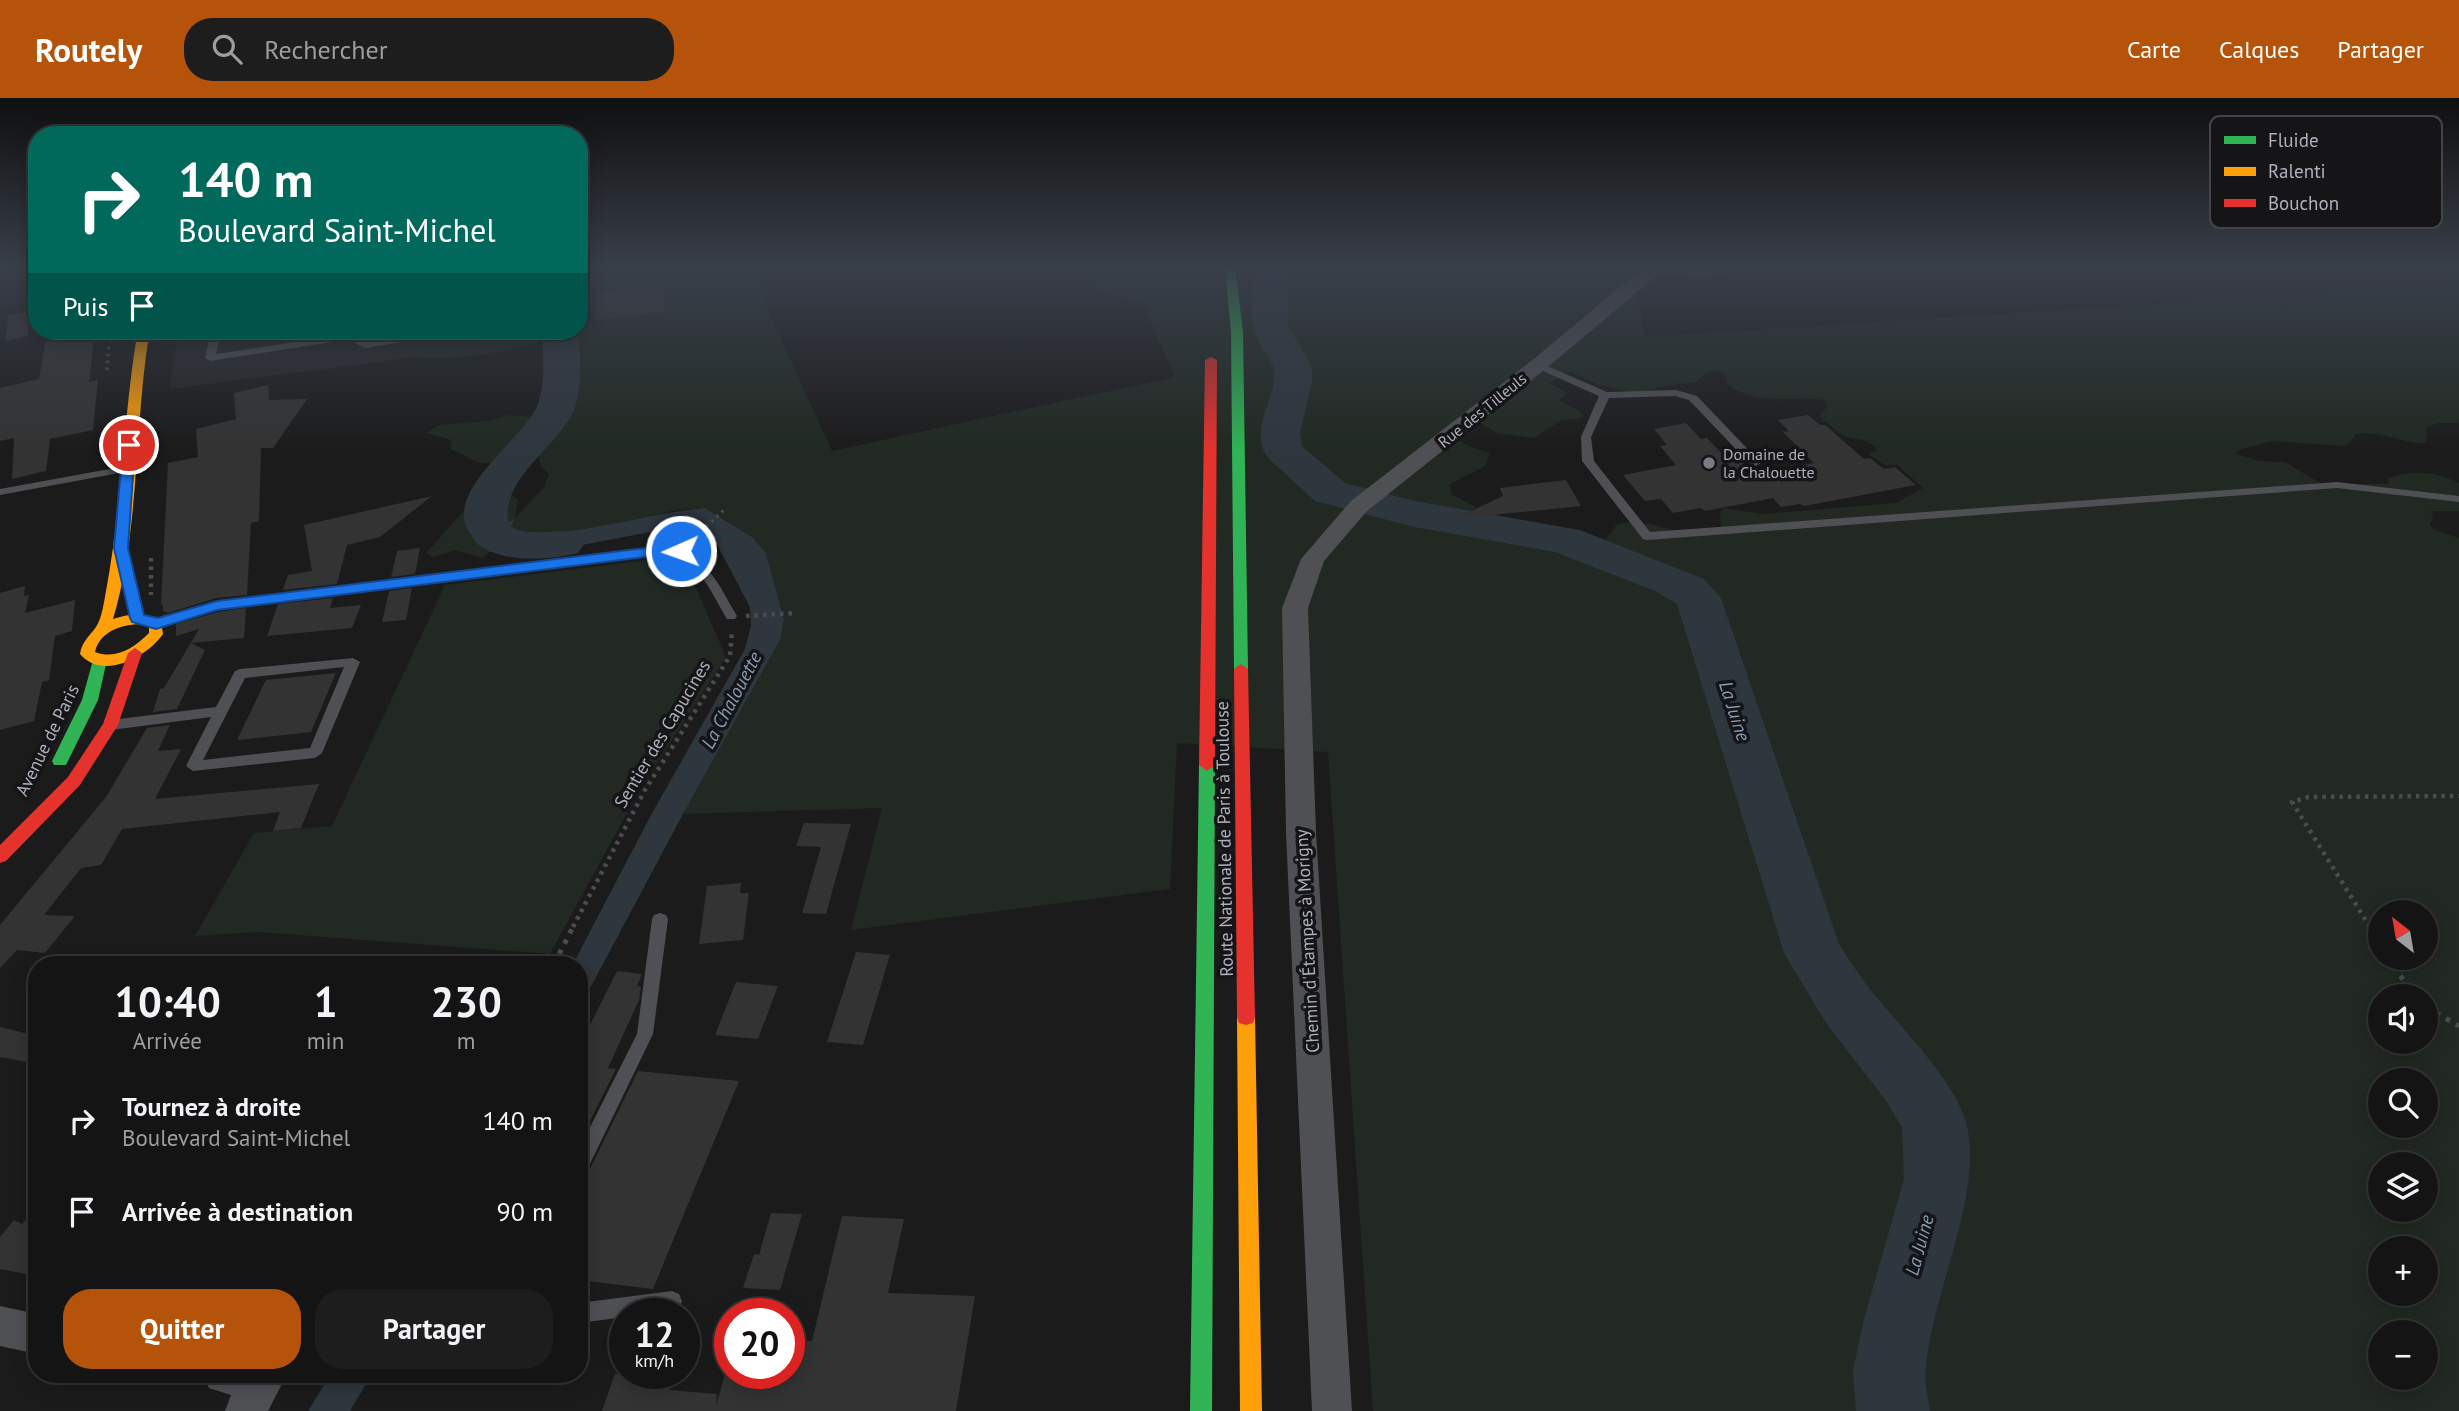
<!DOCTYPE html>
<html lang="fr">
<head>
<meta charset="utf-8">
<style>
  body { margin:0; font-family:"PT Sans",sans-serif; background:#1d1d1d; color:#f1f3f6; height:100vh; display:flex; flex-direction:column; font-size:26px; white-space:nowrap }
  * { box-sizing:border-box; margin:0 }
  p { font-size:23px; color:#9d9ea0 }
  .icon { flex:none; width:38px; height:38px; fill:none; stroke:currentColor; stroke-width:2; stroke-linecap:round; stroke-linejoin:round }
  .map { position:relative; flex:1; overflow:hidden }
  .drawer { position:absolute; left:28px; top:858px; width:560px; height:427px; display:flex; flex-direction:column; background:#141414; border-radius:28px; box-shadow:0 4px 18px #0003,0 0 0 2px #333334 }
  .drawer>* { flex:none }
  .hud { position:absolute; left:28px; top:28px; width:560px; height:214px; border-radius:28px; box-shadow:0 4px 18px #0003,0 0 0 2px #333334; background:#00695c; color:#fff; overflow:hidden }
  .needle { width:46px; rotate:329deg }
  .tools { position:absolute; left:2368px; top:802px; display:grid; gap:14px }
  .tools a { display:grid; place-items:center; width:70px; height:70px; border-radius:50%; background:#141414; box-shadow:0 4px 18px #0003,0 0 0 2px #333334; font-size:35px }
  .speed { position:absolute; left:609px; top:1200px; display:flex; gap:14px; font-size:35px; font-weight:700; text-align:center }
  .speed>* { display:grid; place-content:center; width:91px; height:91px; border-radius:50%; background:#141414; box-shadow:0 4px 18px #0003,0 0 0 2px #333334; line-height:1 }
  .speed small { font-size:18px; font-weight:400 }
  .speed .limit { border:10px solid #d22; background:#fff; color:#111 }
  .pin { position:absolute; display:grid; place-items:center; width:60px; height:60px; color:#fff; margin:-30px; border:4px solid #fff; border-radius:50%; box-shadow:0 2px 7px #0007 }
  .me { position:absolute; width:77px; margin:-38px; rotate:268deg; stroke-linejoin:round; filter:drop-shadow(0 0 5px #0008) }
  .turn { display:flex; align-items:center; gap:24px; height:147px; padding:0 35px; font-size:32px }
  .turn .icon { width:91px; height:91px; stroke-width:2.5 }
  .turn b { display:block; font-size:49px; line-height:60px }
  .then { display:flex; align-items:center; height:66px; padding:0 35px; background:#0003; gap:14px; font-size:26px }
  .eta { display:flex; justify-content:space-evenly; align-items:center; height:119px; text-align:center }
  .eta b { font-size:42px; font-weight:700; line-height:49px }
  .button { display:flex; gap:14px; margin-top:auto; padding:14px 35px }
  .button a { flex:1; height:80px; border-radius:28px; background:#b45309; color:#fff; font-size:28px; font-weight:700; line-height:80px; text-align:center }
  .button a+a { background:#1d1d1d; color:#f1f3f6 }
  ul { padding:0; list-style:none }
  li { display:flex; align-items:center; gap:21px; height:91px; padding:0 35px }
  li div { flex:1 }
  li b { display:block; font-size:26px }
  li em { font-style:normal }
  header { display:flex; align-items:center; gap:42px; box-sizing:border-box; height:98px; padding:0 35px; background:#b45309; color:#fff }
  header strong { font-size:33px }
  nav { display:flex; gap:38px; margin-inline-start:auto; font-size:24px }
  .search { width:490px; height:63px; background:#1d1d1d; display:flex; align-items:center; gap:18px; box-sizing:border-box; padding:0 24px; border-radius:28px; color:#9d9ea0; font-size:26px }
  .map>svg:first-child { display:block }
  .built { fill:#252527 }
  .green { fill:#212922; fill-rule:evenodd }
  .water { fill:#2e363e }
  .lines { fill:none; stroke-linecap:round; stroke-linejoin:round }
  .river { fill:#2e363e; fill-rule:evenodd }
  .building { fill:#333 }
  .path-far2 { stroke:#4b4c4f; stroke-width:3.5; stroke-dasharray:2.5 4.5; stroke-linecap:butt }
  .path-far1 { stroke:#4b4c4f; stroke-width:4.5; stroke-dasharray:3.5 5; stroke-linecap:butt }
  .path { stroke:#4b4c4f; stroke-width:5; stroke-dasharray:4.5 7; stroke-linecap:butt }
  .lane { fill:#4f5054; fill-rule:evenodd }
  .street { fill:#4f5054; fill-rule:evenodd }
  .fast { fill:#30b455; fill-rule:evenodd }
  .slow { fill:#ff9f0a; fill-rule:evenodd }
  .jam { fill:#e5322d; fill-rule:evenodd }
  .route { fill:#1a73e8; stroke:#114b97; stroke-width:2 }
  .poi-dot { fill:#7a7c84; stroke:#151518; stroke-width:2.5 }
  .labels { text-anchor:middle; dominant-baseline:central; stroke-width:7; stroke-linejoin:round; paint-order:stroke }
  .far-street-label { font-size:16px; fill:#adb1bc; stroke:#151518 }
  .far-poi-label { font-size:16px; fill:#adb1bc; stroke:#151518; text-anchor:start }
  .street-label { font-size:18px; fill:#adb1bc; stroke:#151518 }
  .water-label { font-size:19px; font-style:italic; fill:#859eb5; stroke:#151518 }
  .key { fill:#151518; stroke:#434449; stroke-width:2 }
  .key-label { font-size:19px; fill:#adb1bc }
</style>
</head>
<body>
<header>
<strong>Routely</strong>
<div class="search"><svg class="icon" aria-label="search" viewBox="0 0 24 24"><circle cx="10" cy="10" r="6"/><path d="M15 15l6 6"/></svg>Rechercher</div>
<nav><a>Carte</a><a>Calques</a><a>Partager</a></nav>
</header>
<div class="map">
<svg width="2459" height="1313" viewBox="0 0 2459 1313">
  <rect width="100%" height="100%" fill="#1b1b1b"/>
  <path class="built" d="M178,233H546L547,242L170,291Z"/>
  <path class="green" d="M599,169H764L767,210L832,353L1175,279L1142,204L1096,193L1095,169H1546L1549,172L1631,174L1646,239L2459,186V325H2437L2427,329L2426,345C2401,346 2379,331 2356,336L2350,345L2344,348L2272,343L2239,352L2236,356L2259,363L2285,364L2323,387L2343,390L2362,386H2389L2388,380C2412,372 2436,373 2459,385V413H2431L2433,420L2430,426L2433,431L2459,440V1313H1373L1328,654L1177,645L1170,791L851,832L882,710L683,716L780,542L784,522L766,455L752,439L705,410L673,413L596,430L545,437H519L511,428L513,422C500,429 490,439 489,454L483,460L455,452L434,459L426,455L484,390L495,385L518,402L515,420L544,389L549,376L540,367L539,358L572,311L579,241L577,233H579V187ZM1570,273L1599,287L1635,295L1675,286L1694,285L1709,273H1720L1727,277L1726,284C1754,310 1790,297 1825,302L1828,308L1819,318C1827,324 1837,335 1847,339C1859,343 1868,339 1877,352L1868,356L1886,368L1897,367L1923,390L1896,405L1763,416L1724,410L1720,414L1721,429L1682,434L1649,426L1630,424L1617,426L1604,444L1540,433L1496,420L1452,396L1450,386L1485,368L1490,356C1479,349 1464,350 1456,339L1478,324L1497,335L1534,340L1560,323L1584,319L1578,312L1559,302L1566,297L1563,292L1549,285ZM2380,814H2426V859H2380ZM2380,898H2426V943H2380ZM2380,982H2426V1027H2380ZM2380,1066H2426V1111H2380ZM2380,1150H2426V1195H2380ZM2380,1234H2426V1279H2380Z
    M521,233H541L542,243C526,252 426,267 412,258C431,243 492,246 521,233Z
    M509,317L534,319L537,331C521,344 504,368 481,365C475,364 458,354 450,351L451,342L427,335L438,327L488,323Z
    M649,462C667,463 680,466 692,480L726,559L640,691L550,856L258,834L195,838L254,735L332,728L445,487Z"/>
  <path class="water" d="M705,410L752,439L766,455L784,522L780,542L683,716L579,911V866H573L651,717L745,551L751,528L750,509L713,439L685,432H661L545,454H489C490,439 500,429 514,421L511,428L519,436C582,438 642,416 705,410Z
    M331,1276H372L350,1313H308Z"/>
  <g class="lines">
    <path class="river" d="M1253,169H1287L1288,228L1312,269V283L1300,334L1302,348L1345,385L1415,403L1580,432L1704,481L1721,500L1839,846C1849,861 1858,876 1869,890C1899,928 1952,978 1966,1024C1985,1094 1931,1197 1926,1270C1924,1284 1928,1299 1930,1313H1856L1853,1272L1864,1221L1904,1081L1902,1030L1887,1004L1826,925L1784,855L1677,506L1655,493L1555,454L1414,429L1315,403L1268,360C1250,335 1270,309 1274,283C1277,267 1266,257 1259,244C1248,221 1253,194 1253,169Z
      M542,233H578C580,257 583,285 575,309C560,350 498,379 509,428C529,440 556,430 578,435L585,445L578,455C549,462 511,465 483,450C477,446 473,440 469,434C443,393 524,341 537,308C546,285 543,257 542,233Z"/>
  </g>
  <path class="building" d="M663,185L665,214L595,222L597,194Z
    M30,213L28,238L5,243L9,217Z
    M80,233H90L88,242L94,241L89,284L98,282L93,332L50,341L46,373L12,381L14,340L0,343V290L39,281L46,240Z
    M268,287L269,302L307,301L273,350H261L259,423L251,425L247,497L216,500L168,515L163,513V507H161L168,365L198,359L196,331L236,321L234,295Z
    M1808,317L1820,327H1825L1864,361L1870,360L1884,371L1895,369L1916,387L1804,408L1800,406L1781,409L1773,400L1705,413L1701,410L1673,415L1661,401L1645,403L1623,377L1676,367L1660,348L1667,347L1654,331L1686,325L1701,341L1707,340L1724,358L1735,356L1754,376L1814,365L1783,334L1789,333L1778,322Z
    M1566,382L1581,408L1463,420V417L1503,398L1500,390Z
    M432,398L380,439L347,447L337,486L283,492L288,477L312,473L304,427Z
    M420,450L415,476L391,479L397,453Z
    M25,488L24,498L29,497L25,515L75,502L72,533L55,538L49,582L42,584L34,623L0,632V495Z
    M412,490L406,522L382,524L389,493Z
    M333,500L330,510L361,507L352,530L267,538L278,506Z
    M246,510L244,540L191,545L205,552L177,611L153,614L160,591L164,590L199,531L176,538V526L218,514Z
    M336,575L311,634L237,642L266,582Z
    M170,627L158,653L181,651L155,701L319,686L301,730L273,733L280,714L122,731L101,767L81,770L44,817L75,818L45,855L17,852L0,870V827L106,699L147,630Z
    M804,725L851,726L826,816L802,815L821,749L796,748Z
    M741,785L740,795H749L743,842L699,846L707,788Z
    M856,854L890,857L863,947L827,944Z
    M617,873L642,876L637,888L641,889L639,902L608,970L616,971L579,1045V949Z
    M736,884L778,888L758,941L715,937Z
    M0,929L37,938V966L0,959Z
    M638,973L739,983L653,1191L579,1182V1080L587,1077Z
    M37,1109V1178L0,1171V1139L14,1122L22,1126Z
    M771,1115L802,1116L780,1192L743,1190L754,1156L759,1157Z
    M842,1118L904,1121L888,1195L975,1198L956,1313H602L615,1276H674L669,1292L717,1296L716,1308L725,1276H789V1242L812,1243Z"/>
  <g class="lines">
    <path class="path-far2" d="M107,272L109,246L115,237
      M691,443L726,410"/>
    <path class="path-far1" d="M151,460V497
      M746,518L797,515
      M573,829L645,692L730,558L732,533
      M2370,829L2292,704L2308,699L2459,698"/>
    <path class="path" d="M2369,827L2380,845
      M2387,859L2415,898
      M554,866L574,827
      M2426,909L2459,928"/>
    <path class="lane" d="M211,233H240L220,238L216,256L354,235V233H364L362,241L367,244L438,233H461L456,236L365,250L353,244L352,241L210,263L205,260Z
      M1538,264L1607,294L1676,292L1697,298L1761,365L1755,368L1751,367L1689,302L1675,298L1609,300L1591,339L1594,363L1650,434L2337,384L2459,398V404L2337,390L1647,442L1643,441L1582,363L1581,339L1599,298L1534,269V265Z
      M126,368L132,371L130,373L0,397V391Z
      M669,448C708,458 718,486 737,518L735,521H727C712,496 700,464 669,456L217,511L156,530L150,526L151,523L217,503Z
      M353,560L360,564L322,655L315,660L193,673L186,668L211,619L111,632L104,627L111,622L216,609L235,573L240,571ZM344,569L310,650L203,662L245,580Z
      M660,815L666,817L668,821L653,936L585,1076L579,1078V1051L637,936L652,821L654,817Z
      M672,1193L679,1196L682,1203L679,1210L672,1213L625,1216V1219L579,1225V1205Z"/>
    <path class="street" d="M1644,169H1736C1723,182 1679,177 1661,174L1549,268L1367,413L1324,463L1308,510L1316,734L1352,1313H1312L1286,734L1282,510L1301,461L1351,403L1535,260Z
      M0,1208L37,1216V1256L0,1248Z
      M203,1276H287L268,1313H225L231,1297L209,1290Z"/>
    <path class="fast" d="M1225,169H1235L1243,234L1248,571L1241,576L1234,571L1231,234Z
      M100,557L107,562L98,602L66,667H54L52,663L82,602L93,562Z
      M1207,661L1215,667L1212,1313H1190L1199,667Z"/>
    <path class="slow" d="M143,234L149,237C134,329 140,432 113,521C131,515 144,515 161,523L163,536C147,559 103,583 80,556C82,543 89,539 96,529C102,520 104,504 106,493C122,408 123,322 137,237ZM143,526L149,528V535C134,550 116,562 95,554C100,532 124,526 143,526Z
      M1246,911L1253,913L1255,919L1262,1313H1240L1237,919L1239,913Z"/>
    <path class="jam" d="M1211,259L1217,262L1215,667L1207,673L1199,667L1205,262Z
      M135,550L142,555L118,627L80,687L6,763L0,765V747L68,679L103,626L128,555Z
      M1241,566L1248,571L1255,919L1253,925L1246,927L1239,925L1237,919L1234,571Z"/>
  </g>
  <linearGradient id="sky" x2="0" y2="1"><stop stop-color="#0f0f0f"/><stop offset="0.48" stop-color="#393f4a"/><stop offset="1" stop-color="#393f4a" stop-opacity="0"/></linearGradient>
  <rect width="2459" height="353" fill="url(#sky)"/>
  <path class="route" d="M129,343L135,347L128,450L144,517L158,520L217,503L669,447L685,450L687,453L681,457L669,456L217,512L156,531L132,524L130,520L114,450L123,347Z"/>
  <circle class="poi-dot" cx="1709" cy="365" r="7"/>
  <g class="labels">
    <g class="far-street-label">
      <text transform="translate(1482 312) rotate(-39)">Rue des Tilleuls</text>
    </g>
    <g class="far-poi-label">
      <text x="1723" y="356">Domaine de<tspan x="1723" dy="18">la Chalouette</tspan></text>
    </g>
    <g class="street-label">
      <text transform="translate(662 636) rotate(-59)">Sentier des Capucines</text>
      <text transform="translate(47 642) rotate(-64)">Avenue de Paris</text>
      <text transform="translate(1224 741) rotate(-91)">Route Nationale de Paris à Toulouse</text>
      <text transform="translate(1307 843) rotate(-93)">Chemin d'Étampes à Morigny</text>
    </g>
    <g class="water-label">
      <text transform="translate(731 602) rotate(-62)">La Chalouette</text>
      <text transform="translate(1735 613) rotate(72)">La Juine</text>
      <text transform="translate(1919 1147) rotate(-75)">La Juine</text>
    </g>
  </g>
  <rect x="2210" y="18" width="232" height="112" rx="10" class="key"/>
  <rect x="2224" y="38" width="32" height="8" fill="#30b455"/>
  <rect x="2224" y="69" width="32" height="9" fill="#ff9f0a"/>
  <rect x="2224" y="101" width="32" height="8" fill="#e5322d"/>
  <g class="key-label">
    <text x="2268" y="49">Fluide</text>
    <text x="2268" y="80">Ralenti</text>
    <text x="2268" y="112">Bouchon</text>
  </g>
</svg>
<div class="tools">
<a><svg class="needle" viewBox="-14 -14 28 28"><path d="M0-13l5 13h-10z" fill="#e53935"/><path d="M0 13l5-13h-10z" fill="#9d9ea0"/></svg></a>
<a><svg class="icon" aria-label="sound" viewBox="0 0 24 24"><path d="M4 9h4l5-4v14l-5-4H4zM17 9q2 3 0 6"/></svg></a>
<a><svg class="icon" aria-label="search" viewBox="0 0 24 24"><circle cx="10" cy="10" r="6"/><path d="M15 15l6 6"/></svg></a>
<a><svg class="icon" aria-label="layers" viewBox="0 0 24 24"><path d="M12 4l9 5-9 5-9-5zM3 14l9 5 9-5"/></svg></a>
<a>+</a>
<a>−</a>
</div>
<div class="speed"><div>12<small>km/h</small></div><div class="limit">20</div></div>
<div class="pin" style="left:129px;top:347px;background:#d93025"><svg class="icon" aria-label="arrive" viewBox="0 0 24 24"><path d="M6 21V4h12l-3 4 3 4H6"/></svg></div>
<svg class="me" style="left:681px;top:453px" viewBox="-20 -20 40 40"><circle r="17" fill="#1a73e8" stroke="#fff" stroke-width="3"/><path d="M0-11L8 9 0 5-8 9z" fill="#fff"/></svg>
<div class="hud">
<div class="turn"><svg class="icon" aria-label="right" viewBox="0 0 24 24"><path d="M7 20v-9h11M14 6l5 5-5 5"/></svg><div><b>140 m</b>Boulevard Saint-Michel</div></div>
<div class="then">Puis<svg class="icon" aria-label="arrive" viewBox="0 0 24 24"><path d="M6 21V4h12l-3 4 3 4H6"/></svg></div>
</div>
<section class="drawer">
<div class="eta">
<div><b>10:40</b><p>Arrivée</p></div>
<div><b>1</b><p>min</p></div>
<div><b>230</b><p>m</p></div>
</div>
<ul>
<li><svg class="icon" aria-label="right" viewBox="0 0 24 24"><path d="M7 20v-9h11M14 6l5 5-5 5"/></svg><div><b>Tournez à droite</b><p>Boulevard Saint-Michel</p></div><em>140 m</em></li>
<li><svg class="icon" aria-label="arrive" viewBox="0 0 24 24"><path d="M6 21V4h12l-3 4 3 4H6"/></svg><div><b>Arrivée à destination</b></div><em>90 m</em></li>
</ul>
<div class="button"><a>Quitter</a><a>Partager</a></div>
</section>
</div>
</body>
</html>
